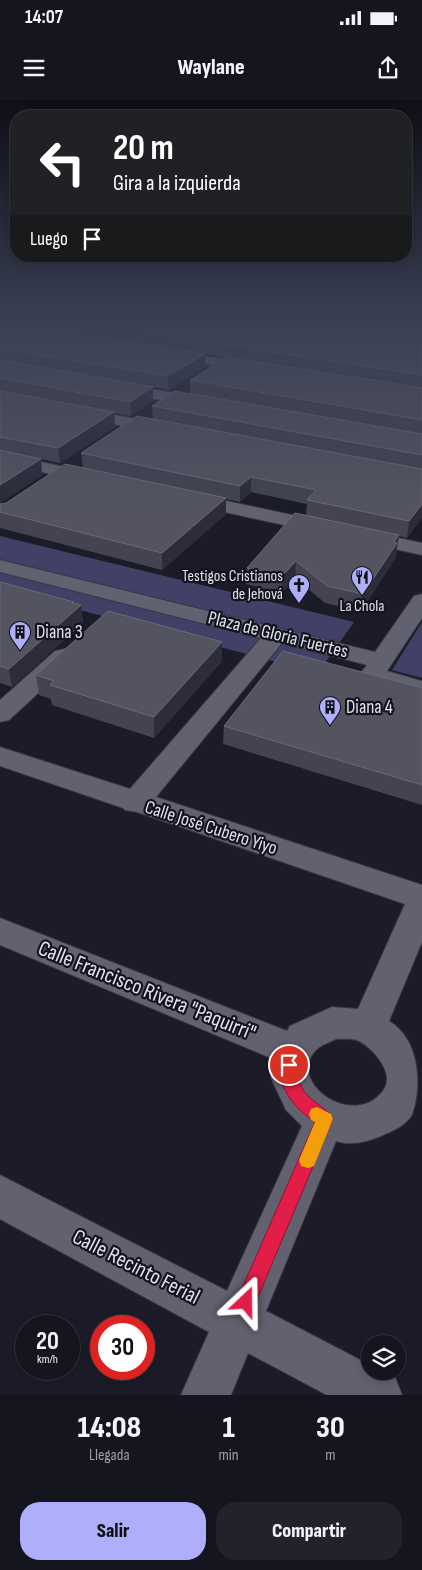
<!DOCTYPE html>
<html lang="es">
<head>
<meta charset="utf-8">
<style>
  body { margin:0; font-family:"Sofia Sans Condensed",sans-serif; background:#22222c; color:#f1f3f6; height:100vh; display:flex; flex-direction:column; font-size:19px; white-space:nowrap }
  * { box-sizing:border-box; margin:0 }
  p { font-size:16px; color:#9d9fa4 }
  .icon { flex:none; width:28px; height:28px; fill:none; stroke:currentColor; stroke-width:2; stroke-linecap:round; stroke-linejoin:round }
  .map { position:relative; height:1295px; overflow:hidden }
  .side { display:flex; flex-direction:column; background:#15151f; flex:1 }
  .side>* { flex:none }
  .hud { position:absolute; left:10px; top:10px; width:402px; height:152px; border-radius:20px; box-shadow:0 2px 12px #0003,0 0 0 1px #34343d; background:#202124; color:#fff; overflow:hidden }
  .tools { position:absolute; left:361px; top:1235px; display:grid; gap:10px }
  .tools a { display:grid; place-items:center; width:45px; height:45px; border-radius:50%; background:#15151f; box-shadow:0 2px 12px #0003,0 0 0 1px #34343d; font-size:25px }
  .speed { position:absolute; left:15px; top:1215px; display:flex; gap:10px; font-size:25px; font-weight:700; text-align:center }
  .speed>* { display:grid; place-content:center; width:65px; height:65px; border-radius:50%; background:#15151f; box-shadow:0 2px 12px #0003,0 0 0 1px #34343d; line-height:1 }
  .speed small { font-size:12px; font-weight:400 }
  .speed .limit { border:8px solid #d22; background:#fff; color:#111 }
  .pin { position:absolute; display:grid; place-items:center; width:42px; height:42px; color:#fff; margin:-21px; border:2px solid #fff; border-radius:50%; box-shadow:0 1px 5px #0007 }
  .me { position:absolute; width:55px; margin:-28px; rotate:23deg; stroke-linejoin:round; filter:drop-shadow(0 0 4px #0008) }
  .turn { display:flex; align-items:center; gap:18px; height:105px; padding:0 20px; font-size:22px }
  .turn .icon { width:65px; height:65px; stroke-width:2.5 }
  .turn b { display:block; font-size:35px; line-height:42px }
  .then { display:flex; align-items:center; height:48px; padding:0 20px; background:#0003; gap:10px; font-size:19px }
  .eta { display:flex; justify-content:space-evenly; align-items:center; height:85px; text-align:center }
  .eta b { font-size:30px; font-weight:800; line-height:35px }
  .button { display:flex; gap:10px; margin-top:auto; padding:10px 20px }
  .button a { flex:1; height:58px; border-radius:20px; background:#afaefa; color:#111; font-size:20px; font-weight:800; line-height:58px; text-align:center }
  .button a+a { background:#22222c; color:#f1f3f6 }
  .status { display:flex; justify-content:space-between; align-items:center; height:35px; padding:0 25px; background:#15151f; direction:ltr }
  .status svg { height:14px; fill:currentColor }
  header { display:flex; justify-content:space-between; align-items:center; height:65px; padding:0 20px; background:#15151f; font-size:22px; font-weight:800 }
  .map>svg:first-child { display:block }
  .green { fill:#414067 }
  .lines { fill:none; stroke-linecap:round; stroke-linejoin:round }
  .minor-casing { stroke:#373641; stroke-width:2 }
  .minor { fill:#616170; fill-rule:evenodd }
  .wall { fill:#434351 }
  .shaded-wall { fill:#2c2c3a }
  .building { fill:#545461; stroke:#6a6a76 }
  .route { fill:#e11d48; stroke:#92132f }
  .slow { fill:#f59e0b }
  .labels { text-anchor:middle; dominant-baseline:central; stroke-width:4.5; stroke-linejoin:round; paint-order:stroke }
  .far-poi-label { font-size:16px; fill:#e0e1ea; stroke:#13131f; text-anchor:end }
  .poi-label { font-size:19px; fill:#e0e1ea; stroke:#13131f; text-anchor:start }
  .street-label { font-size:19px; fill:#e0e1ea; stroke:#13131f }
  .near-street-label { font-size:22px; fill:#e0e1ea; stroke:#13131f }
</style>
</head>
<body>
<div class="status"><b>14:07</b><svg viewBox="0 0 49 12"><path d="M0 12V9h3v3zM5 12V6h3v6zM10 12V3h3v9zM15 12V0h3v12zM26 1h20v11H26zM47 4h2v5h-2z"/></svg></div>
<header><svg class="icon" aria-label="menu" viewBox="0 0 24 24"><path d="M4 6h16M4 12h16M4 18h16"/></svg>Waylane<svg class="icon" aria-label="share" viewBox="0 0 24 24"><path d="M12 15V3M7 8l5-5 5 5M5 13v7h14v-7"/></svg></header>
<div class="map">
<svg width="422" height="1295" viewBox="0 0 422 1295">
  <rect width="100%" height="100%" fill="#1c1c29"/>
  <path class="green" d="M0,436L354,522L318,573L0,489Z
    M422,522V578L392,570Z"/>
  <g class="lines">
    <g class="minor-casing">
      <path id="minor" d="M167,250L253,264L258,265L260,268L258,271L253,272L162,257L160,254Z
        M116,283L204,298L210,300L212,303L210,306L204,308L111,291L108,288L111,285Z
        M78,308L163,324L169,325L171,329L169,333L163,334L72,316L70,313L72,310Z
        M0,353L97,374L100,378L97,382L91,383L0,363Z
        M190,393L422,443V455L183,403L181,399L183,395Z
        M0,460L375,552L414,496L422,494V518L387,571L422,581V597L363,580L359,575L367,565L282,543L156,697L422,785V842L389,921C420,940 422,985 412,1015C405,1026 392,1031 381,1036C367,1042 351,1046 336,1041L266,1211L370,1265V1271H383L395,1277L402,1295H327L248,1253L231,1295H181L209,1232L0,1119V1075L227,1191L302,1026L286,1010L271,978V958L0,845V818L287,931L290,926L332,907L358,909L405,804L137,712L125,710L123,708L0,666V647L130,689L261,538L0,472ZM336,939C344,939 353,938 359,941C374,949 396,974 383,991C353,1030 285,982 316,950C321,945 330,942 336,939Z
        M64,549L73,551L76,556L73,561L9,620L0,622V600L55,551Z"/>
    </g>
    <use href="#minor" class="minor"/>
  </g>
  <path class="wall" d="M0,223H422V417L407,438L399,436L395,459L361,511L325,503L295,478L282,493L246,484L247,468L306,416L307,404L251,392L240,402L226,399V414L162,470L0,428V404L6,403L83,368L81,353L153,319L152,306L190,293V280L224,257L205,254V267L169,290L153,287V301L131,316L114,313L115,327L60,363L41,359L42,375L0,403Z
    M0,482L74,502V503L81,505L83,523L12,587L0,583Z
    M222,542V561L154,638L52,605L51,599L39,595L36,575Z
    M422,588V705L223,644L224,626Z"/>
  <path class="shaded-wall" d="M205,254V267L169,290L168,276Z
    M153,287V301L131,316L130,302Z
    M114,312L115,327L60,363L58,348Z
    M41,359L42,375L0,403V385Z
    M251,377V392L240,402V386Z
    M226,398V414L162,470V453Z
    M422,404V417L407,438L409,421Z
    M399,435L395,459L361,511L363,494L394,442Z
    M296,461L295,478L282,493V476Z
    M74,502L75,511L81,505L83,523L12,587L9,569Z
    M222,542V561L154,638V617Z"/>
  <path class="building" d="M0,223H7L205,254L168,276L0,249Z
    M82,223H390L422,227V275Z
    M226,257L422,288V320L190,280Z
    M0,260L153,287L130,302L0,278Z
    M0,291L114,312L58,348L0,337Z
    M175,291L422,334V355L152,306Z
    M137,316L422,369V404L409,421L307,400L316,390L251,377L240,386L81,353Z
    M0,350L41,359L0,385Z
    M65,364L226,398L162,453L0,412V404L6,403Z
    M295,413L399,435L394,442L397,443L363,494L327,486L296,461L282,476L247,468Z
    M0,482L74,502L72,503L81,505L9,569L0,566Z
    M108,511L222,542L154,617L50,585L54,581L36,575Z
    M283,551L422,588V685L224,626Z"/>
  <linearGradient id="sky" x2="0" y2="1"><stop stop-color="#0f0f17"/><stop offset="0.55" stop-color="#3a4054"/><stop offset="1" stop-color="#3a4054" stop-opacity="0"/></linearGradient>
  <rect width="422" height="404" fill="url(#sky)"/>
  <path class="route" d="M289,958L294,960C299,969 297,980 303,990C311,1002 329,1009 333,1019L253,1209L246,1212L239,1209L236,1202L315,1022C297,1011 272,983 283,960Z"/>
  <path class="slow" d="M317,1007L331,1014L333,1019L314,1066L308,1068L301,1066L299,1060L315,1022L311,1020L309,1014L311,1009Z"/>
  <defs>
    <g id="restaurant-pin" transform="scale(1.125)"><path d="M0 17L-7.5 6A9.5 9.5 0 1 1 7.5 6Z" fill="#afaefa" stroke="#13131f"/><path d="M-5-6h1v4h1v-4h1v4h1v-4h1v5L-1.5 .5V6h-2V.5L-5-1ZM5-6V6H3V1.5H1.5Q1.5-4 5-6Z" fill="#111"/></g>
    <g id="church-pin" transform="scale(1.125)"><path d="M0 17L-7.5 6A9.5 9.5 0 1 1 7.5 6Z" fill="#afaefa" stroke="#13131f"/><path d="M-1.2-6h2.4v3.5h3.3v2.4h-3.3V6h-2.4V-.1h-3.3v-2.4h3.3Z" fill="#111"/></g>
    <g id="building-pin" transform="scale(1.125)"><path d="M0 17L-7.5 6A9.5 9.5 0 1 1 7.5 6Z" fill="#afaefa" stroke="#13131f"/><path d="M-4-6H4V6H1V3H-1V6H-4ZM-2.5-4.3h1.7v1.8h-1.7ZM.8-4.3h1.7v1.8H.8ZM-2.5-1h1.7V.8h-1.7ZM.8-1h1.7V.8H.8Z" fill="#111"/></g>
  </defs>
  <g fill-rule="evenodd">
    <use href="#restaurant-pin" x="362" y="477"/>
    <use href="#church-pin" x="299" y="485"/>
    <use href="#building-pin" x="20" y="532"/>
    <use href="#building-pin" x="330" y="607"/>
  </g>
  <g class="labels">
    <g class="far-poi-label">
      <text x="283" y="476">Testigos Cristianos<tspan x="283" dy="18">de Jehová</tspan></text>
      <text x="362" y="506" text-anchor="middle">La Chola</text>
    </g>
    <g class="poi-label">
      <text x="36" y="532">Diana 3</text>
      <text x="346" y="607">Diana 4</text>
    </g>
    <g class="street-label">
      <text transform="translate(278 535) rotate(14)">Plaza de Gloria Fuertes</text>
      <text transform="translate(211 728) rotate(18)">Calle José Cubero Yiyo</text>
    </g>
    <g class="near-street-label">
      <text transform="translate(147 891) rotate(22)">Calle Francisco Rivera "Paquirri"</text>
      <text transform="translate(136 1167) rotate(27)">Calle Recinto Ferial</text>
    </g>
  </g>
</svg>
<div class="tools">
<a><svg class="icon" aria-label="layers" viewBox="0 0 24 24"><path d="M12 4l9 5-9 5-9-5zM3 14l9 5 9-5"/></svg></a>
</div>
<div class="speed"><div>20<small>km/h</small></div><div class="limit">30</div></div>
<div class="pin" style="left:289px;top:965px;background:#d93025"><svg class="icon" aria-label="arrive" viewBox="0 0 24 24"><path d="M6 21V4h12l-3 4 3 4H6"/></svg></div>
<svg class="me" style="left:246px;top:1202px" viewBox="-20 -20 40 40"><path d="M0-17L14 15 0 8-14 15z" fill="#e11d48" stroke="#fff" stroke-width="4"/></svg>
<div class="hud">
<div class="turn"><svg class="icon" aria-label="left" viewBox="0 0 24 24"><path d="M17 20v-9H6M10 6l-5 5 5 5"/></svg><div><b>20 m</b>Gira a la izquierda</div></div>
<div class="then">Luego<svg class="icon" aria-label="arrive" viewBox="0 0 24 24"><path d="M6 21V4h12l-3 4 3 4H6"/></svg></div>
</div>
</div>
<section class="side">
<div class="eta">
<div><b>14:08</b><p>Llegada</p></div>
<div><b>1</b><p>min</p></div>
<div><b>30</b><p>m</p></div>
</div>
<div class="button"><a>Salir</a><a>Compartir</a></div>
</section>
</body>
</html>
